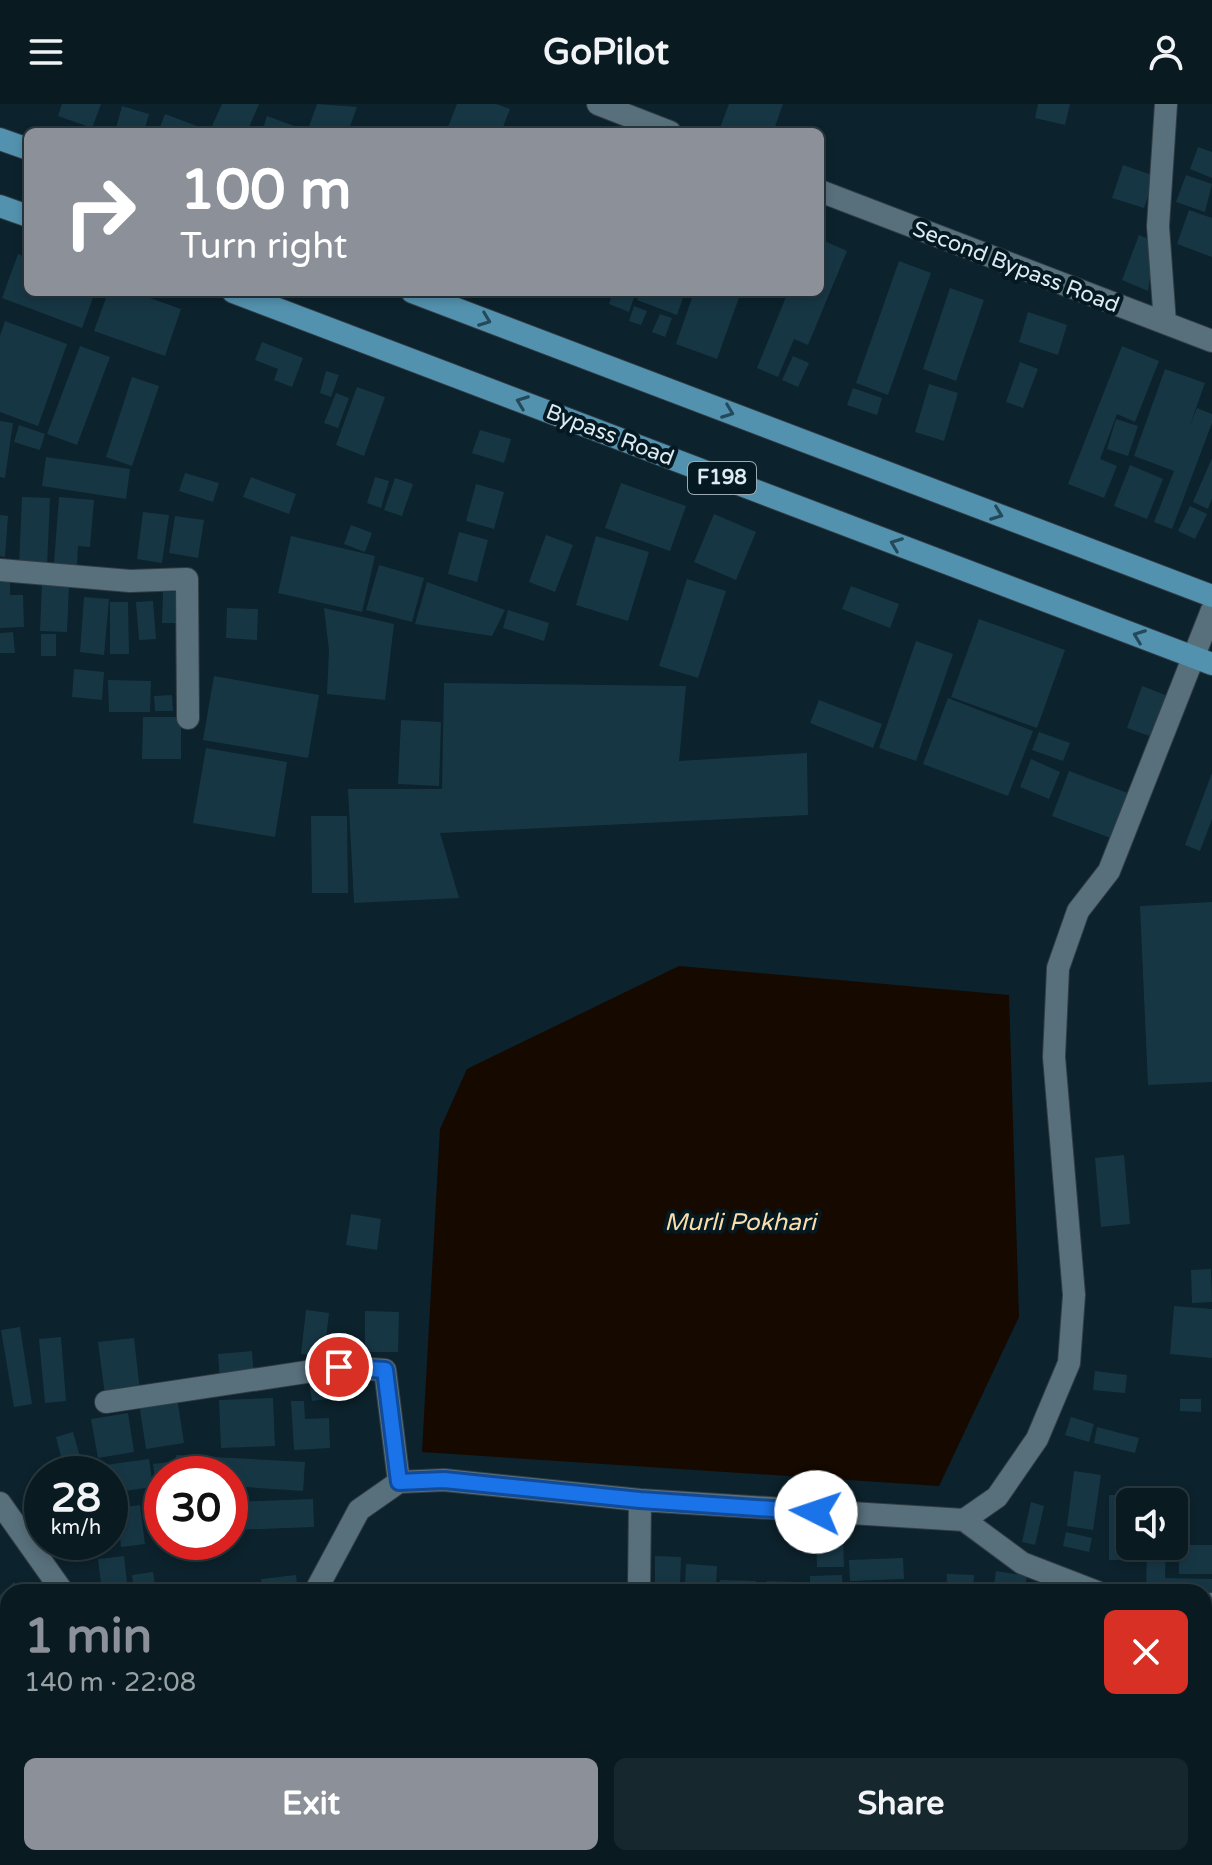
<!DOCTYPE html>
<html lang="en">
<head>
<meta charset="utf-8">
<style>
  body { margin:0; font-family:"Varela Round",sans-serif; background:#17272e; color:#f1f3f6; height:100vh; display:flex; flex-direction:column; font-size:30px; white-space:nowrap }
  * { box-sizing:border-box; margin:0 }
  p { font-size:26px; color:#99a1a5 }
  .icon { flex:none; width:44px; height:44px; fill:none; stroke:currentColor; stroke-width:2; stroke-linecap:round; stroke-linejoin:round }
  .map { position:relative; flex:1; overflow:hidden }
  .side { position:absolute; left:0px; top:1480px; width:1212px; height:282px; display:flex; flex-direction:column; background:#091a21; border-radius:24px 24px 0 0; box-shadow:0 4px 12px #0003,0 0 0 2px #29383f }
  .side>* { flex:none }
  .top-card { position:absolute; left:24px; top:24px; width:800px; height:168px; border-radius:12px; box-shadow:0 4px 12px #0003,0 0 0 2px #29383f; background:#8c9099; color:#fff; overflow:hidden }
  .buttons { position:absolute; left:1116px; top:1384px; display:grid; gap:16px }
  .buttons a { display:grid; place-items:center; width:72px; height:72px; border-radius:12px; background:#091a21; box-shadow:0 4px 12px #0003,0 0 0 2px #29383f; font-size:40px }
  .speed { position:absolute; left:24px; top:1352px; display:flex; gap:16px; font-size:40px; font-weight:700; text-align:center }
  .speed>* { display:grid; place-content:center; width:104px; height:104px; border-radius:50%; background:#091a21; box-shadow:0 4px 12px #0003,0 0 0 2px #29383f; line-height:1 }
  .speed small { font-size:20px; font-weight:400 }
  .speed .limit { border:12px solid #d22; background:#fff; color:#111 }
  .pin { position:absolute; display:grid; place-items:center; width:68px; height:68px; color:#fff; margin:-34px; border:4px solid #fff; border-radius:50%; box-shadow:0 2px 8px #0007 }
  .me { position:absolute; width:88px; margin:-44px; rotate:274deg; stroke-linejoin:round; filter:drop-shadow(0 0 6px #0008) }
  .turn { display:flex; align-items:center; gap:28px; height:168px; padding:0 24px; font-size:36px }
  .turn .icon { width:104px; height:104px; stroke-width:2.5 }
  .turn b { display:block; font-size:56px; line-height:68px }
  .round { display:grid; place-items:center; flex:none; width:84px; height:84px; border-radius:12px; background:#17272e }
  .overview { display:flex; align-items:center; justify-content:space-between; height:136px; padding:0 24px }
  h1 { font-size:48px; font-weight:700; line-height:60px; color:#8c9099 }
  .action { display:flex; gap:16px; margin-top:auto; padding:16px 24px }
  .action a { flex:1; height:92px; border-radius:12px; background:#8c9099; color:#fff; font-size:32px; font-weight:700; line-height:92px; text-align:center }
  .action a+a { background:#17272e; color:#f1f3f6 }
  header { display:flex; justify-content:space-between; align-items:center; height:104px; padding:0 24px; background:#091a21; font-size:36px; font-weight:700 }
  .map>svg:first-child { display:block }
  .water { fill:#160900 }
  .building { fill:#173644 }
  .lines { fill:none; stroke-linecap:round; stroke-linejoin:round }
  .minor-casing { stroke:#313c45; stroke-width:24 }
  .primary-casing { stroke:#313c45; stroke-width:24 }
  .minor { stroke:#58707c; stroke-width:22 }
  .primary { stroke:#5392ae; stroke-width:22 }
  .oneway { stroke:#24495a }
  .route-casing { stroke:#114b97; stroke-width:20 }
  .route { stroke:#1a73e8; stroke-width:14 }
  .labels { text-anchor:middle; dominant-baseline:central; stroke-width:8; stroke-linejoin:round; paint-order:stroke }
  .shield { fill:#041922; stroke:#9cabb3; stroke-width:2 }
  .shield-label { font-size:20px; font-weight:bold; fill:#ddeaf1 }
  .street-label { font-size:22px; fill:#ddeaf1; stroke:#041922 }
  .water-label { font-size:24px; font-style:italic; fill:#fcdda9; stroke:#041922 }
</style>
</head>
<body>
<header><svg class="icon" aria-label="menu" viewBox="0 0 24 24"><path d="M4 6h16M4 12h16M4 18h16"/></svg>GoPilot<svg class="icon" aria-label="person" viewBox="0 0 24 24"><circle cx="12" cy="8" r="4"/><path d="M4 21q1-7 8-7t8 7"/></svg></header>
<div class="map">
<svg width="1212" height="1761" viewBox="0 0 1212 1761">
  <rect width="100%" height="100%" fill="#0c222c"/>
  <path class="water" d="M679,862L1009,891L1019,1213L939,1382L422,1348L440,1025L467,965Z"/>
  <path class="building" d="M62,0H101L92,24L58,12Z
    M222,0H259L247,28H225L212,22Z
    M317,0L357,3L348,28H307Z
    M457,0H496L510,5L501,28H446Z
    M729,0H783L773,28H732L720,24Z
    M1038,0H1070L1065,21L1035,14Z
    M122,2L149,10L144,28H115Z
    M165,10L213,28H158Z
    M267,12L297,23L295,28H262Z
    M1198,43L1212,48V74L1190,65Z
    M1123,61L1155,72L1144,104L1112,94Z
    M1186,71L1212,80L1205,108L1176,98Z
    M1189,106L1212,114V153L1177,140Z
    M1139,131L1156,138L1148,187L1122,176Z
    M820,135L847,147L808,241L794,235L778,273L757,264L788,188H820Z
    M18,150L28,154V188H95L82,224L2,194Z
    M899,157L931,169L888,291L856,279Z
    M950,184L984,196L956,277L923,265Z
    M108,188H133L181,205L165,252L94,227Z
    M613,188H636L629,208L609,200Z
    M640,188H685L677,211L637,196Z
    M694,188H741L717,255L676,240Z
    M634,202L647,207L641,221L629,217Z
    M1028,208L1067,221L1058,251L1019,238Z
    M660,210L672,214L665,233L652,228Z
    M5,217L67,240L38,322L0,308V232Z
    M262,238L303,254L292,283L274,276L278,265L255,256Z
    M80,242L110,253L77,341L47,330Z
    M1122,242L1159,257L1135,318L1117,310L1100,355L1117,362L1104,394L1068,380Z
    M793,252L809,259L798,283L782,276Z
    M1020,258L1038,265L1023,304L1006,298Z
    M1165,265L1205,279L1189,324L1197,304L1212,310V319L1172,425L1154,418L1174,367L1134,352Z
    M326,267L339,271L331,293L320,289Z
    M132,273L159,282L132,362L106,353Z
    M929,280L958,289L944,337L915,328Z
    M357,283L385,293L364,352L336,341Z
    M853,284L882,294L877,311L847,301Z
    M336,289L349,294L338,324L324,319Z
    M1116,315L1138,322L1128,352L1107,345Z
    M0,317L13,319L5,374L0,373Z
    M19,321L45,330L40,346L14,338Z
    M480,326L511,335L504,359L472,349Z
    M46,353L130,365L126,395L42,382Z
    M1212,354V394L1208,405L1193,398Z
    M1130,361L1163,375L1147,415L1114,402Z
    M185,369L219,379L213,398L179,387Z
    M251,373L296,390L289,410L243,393Z
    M375,373L389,377L381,404L367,399Z
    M395,374L413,380L402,412L384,406Z
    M621,379L686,402L670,447L605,424Z
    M476,380L504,388L494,425L466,417Z
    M22,393L50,394L47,463L19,462Z
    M59,393L94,396L90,443L78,442L77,461L54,459Z
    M1190,402L1207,410L1195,435L1178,427Z
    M143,408L169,411L162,459L137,455Z
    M714,410L756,428L736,476L694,458Z
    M0,411L8,412L5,453L0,452Z
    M175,412L204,416L198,454L169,449Z
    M351,421L372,429L365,448L344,440Z
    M459,428L488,436L477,478L448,470Z
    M546,431L573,441L555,488L529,478Z
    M291,432L375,452L362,508L278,489Z
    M596,432L649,448L628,517L576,501Z
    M379,461L424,474L412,518L366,506Z
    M10,474V491H23L24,523L0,524V475Z
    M687,475L726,487L698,574L659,562Z
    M427,478L505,506L492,532L415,520Z
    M42,480L69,481L67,528L40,527Z
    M851,482L899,500L890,524L842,505Z
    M163,488H185V519H162Z
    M84,493L109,495L104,551L80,548Z
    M153,497L156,535L139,536L136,498Z
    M110,498H128L129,550H110Z
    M227,504L258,505L257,536L226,534Z
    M324,504L394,520L385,596L327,590L329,546Z
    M508,506L549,519L544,537L503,524Z
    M979,515L1065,546L1037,624L951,593Z
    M13,528L15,549H0V529Z
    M41,530H56V552H41Z
    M916,537L953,550L916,657L879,644Z
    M74,565L104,568L102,596L72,593Z
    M214,572L319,591L308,654L203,636Z
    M108,576L151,577L150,608H109Z
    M444,579L686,582L679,657L807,649L808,711L440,729L459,794L354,799L348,685H442Z
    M1142,582L1173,594L1158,635L1127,624Z
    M172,591L173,607H155L154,592Z
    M948,594L1033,627L1008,692L923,660Z
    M819,596L882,620L873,644L810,619Z
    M143,613H181V655H142Z
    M401,616L441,618L439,682L398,680Z
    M1039,628L1070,639L1063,657L1032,646Z
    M206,644L287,658L275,733L193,719Z
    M1031,655L1060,668L1049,695L1020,683Z
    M1069,667L1133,691L1116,736L1052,712Z
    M1212,669V715L1200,747L1185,741Z
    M311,712H347L348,789H312Z
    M1212,798V978L1148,981L1140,802Z
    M1124,1051L1130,1120L1101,1123L1095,1054Z
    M351,1110L381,1115L377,1146L346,1141Z
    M1211,1165L1212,1198L1192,1199L1191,1166Z
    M1174,1202L1212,1205V1254L1170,1250Z
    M306,1206L329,1209L324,1252L301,1250Z
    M365,1207L399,1208L398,1248H365Z
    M20,1223L32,1300L14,1303L1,1226Z
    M61,1233L66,1297L45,1299L39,1235Z
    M134,1234L140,1287L105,1291L98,1238Z
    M252,1247L254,1275L220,1278L218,1250Z
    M1095,1267L1127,1271L1125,1289L1093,1286Z
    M324,1271L328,1295L312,1297L308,1274Z
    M177,1293L184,1339L146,1345L139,1299Z
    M273,1294L275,1342L221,1344L219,1296Z
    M1180,1295H1201V1308L1180,1307Z
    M291,1297H304L305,1315L329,1314L330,1344L294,1346Z
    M128,1309L134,1348L98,1354L91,1315Z
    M1071,1313L1094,1320L1089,1338L1065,1331Z
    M1097,1323L1139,1334L1135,1349L1094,1339Z
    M73,1328L81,1356L63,1361L56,1333Z
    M176,1351L305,1358L303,1387L230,1382V1370H175Z
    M149,1355L153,1383L110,1389V1370H84L83,1364Z
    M169,1358L170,1370H162V1402L159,1403L153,1360Z
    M1074,1367L1101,1371L1093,1426L1067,1422Z
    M1109,1391H1137V1398H1130V1442H1137V1456H1109Z
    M313,1395L314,1423L230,1426V1398Z
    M1031,1398L1044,1402L1035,1441L1022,1438Z
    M140,1401L145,1440L121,1443L117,1404Z
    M1066,1428L1092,1434L1089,1448L1063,1442Z
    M816,1433H843L844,1463H817Z
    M1179,1441H1212V1470H1179Z
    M1147,1442H1166L1165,1474L1212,1475V1497H1204V1488H1146Z
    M124,1452L128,1488H102L98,1455Z
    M655,1452L681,1453L680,1482L655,1481Z
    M903,1454L904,1475L850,1477L849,1456Z
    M686,1460L717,1462L716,1483L685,1481Z
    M996,1467L1027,1472L1024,1488H993Z
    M153,1468L156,1486L134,1488L132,1471Z
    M947,1470L974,1471L973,1488H946Z
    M296,1471L298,1488H262L261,1475Z
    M842,1471L843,1488H810V1472Z
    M720,1476L756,1477V1488H719Z
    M767,1477L797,1478V1488H767Z
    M14,1478L23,1488H8V1537L0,1545V1491Z
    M1204,1512L1212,1513V1550H1204Z
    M1204,1555L1212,1556V1583L1204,1582Z
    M0,1575L8,1576V1625L0,1624Z
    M1204,1605H1212V1625L1204,1626Z
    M1204,1661H1212V1681H1204Z
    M332,1754L320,1761H293L290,1755Z
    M354,1754H385L373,1761H358Z
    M492,1754H519L523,1761H484L482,1758Z
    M597,1754H645V1761H600Z
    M717,1754H748L747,1761H715Z
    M795,1754H828L831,1755L829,1761H793Z
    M839,1754H874L872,1761H838Z
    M960,1754L995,1759V1761H958Z
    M1049,1754H1076L1075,1761H1048Z
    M1082,1754H1119V1761H1082Z
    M1158,1754H1212V1761H1158Z"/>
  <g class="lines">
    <g class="minor-casing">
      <path id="minor" d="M598,0L670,28
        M820,87L1212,237
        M1165,219L1158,122L1166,0
        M0,466L130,477L187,475L188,614
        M106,1298L339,1263L385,1266L399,1378
        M0,1399L63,1488
        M964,1416L1022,1459L1097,1488
        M315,1488L359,1406L399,1378L444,1376L640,1396L964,1416L997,1393L1037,1335L1069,1259L1074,1191L1054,953L1058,864L1078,807L1109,767L1212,506
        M639,1488L640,1396
        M1204,1500H1212
        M251,1754L256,1761
        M408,1757L430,1754
        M1128,1761V1754"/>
    </g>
    <g class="primary-casing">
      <path id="primary" d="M0,35L28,45
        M0,102L28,112
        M233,188L1212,560
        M412,188L1212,492"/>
    </g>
    <use href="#minor" class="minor"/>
    <use href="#primary" class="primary"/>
  </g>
  <defs><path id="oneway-chevron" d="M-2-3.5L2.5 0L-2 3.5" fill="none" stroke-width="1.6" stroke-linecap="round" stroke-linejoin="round" transform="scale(2)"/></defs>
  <g class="oneway">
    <use href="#oneway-chevron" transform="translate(485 216) rotate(21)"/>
    <use href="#oneway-chevron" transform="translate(522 298) rotate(-159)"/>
    <use href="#oneway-chevron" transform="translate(728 308) rotate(21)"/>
    <use href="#oneway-chevron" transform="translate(997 410) rotate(21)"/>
    <use href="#oneway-chevron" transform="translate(896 440) rotate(-159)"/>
    <use href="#oneway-chevron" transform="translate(1139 532) rotate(-159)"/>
  </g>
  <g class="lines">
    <g class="route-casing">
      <path id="route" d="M339,1263L385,1266L399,1378L444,1376L640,1396L816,1408"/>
    </g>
    <use href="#route" class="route"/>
  </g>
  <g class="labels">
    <rect class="shield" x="688" y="358" width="68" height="32" rx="6"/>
    <g class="shield-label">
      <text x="722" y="374">F198</text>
    </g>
    <g class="street-label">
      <text transform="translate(1016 163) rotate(21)">Second Bypass Road</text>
      <text transform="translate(610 331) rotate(21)">Bypass Road</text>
    </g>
    <g class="water-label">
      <text x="740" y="1118">Murli Pokhari</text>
    </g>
  </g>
</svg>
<div class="buttons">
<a><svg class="icon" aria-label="sound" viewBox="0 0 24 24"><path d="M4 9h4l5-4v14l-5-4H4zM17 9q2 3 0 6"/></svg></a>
</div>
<div class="speed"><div>28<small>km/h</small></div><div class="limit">30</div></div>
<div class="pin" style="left:339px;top:1263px;background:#d93025"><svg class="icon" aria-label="arrive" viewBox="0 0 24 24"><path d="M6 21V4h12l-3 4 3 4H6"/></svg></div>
<svg class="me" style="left:816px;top:1408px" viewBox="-20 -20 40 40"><circle r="19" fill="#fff"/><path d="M0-13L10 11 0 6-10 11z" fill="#1a73e8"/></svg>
<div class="top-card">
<div class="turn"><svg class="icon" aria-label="right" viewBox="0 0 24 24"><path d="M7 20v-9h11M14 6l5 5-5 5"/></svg><div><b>100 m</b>Turn right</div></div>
</div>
<section class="side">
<div class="overview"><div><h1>1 min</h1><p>140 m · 22:08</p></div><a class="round" style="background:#d93025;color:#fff"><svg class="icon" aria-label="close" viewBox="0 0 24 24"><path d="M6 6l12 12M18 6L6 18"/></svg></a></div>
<div class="action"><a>Exit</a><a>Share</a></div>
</section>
</div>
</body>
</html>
